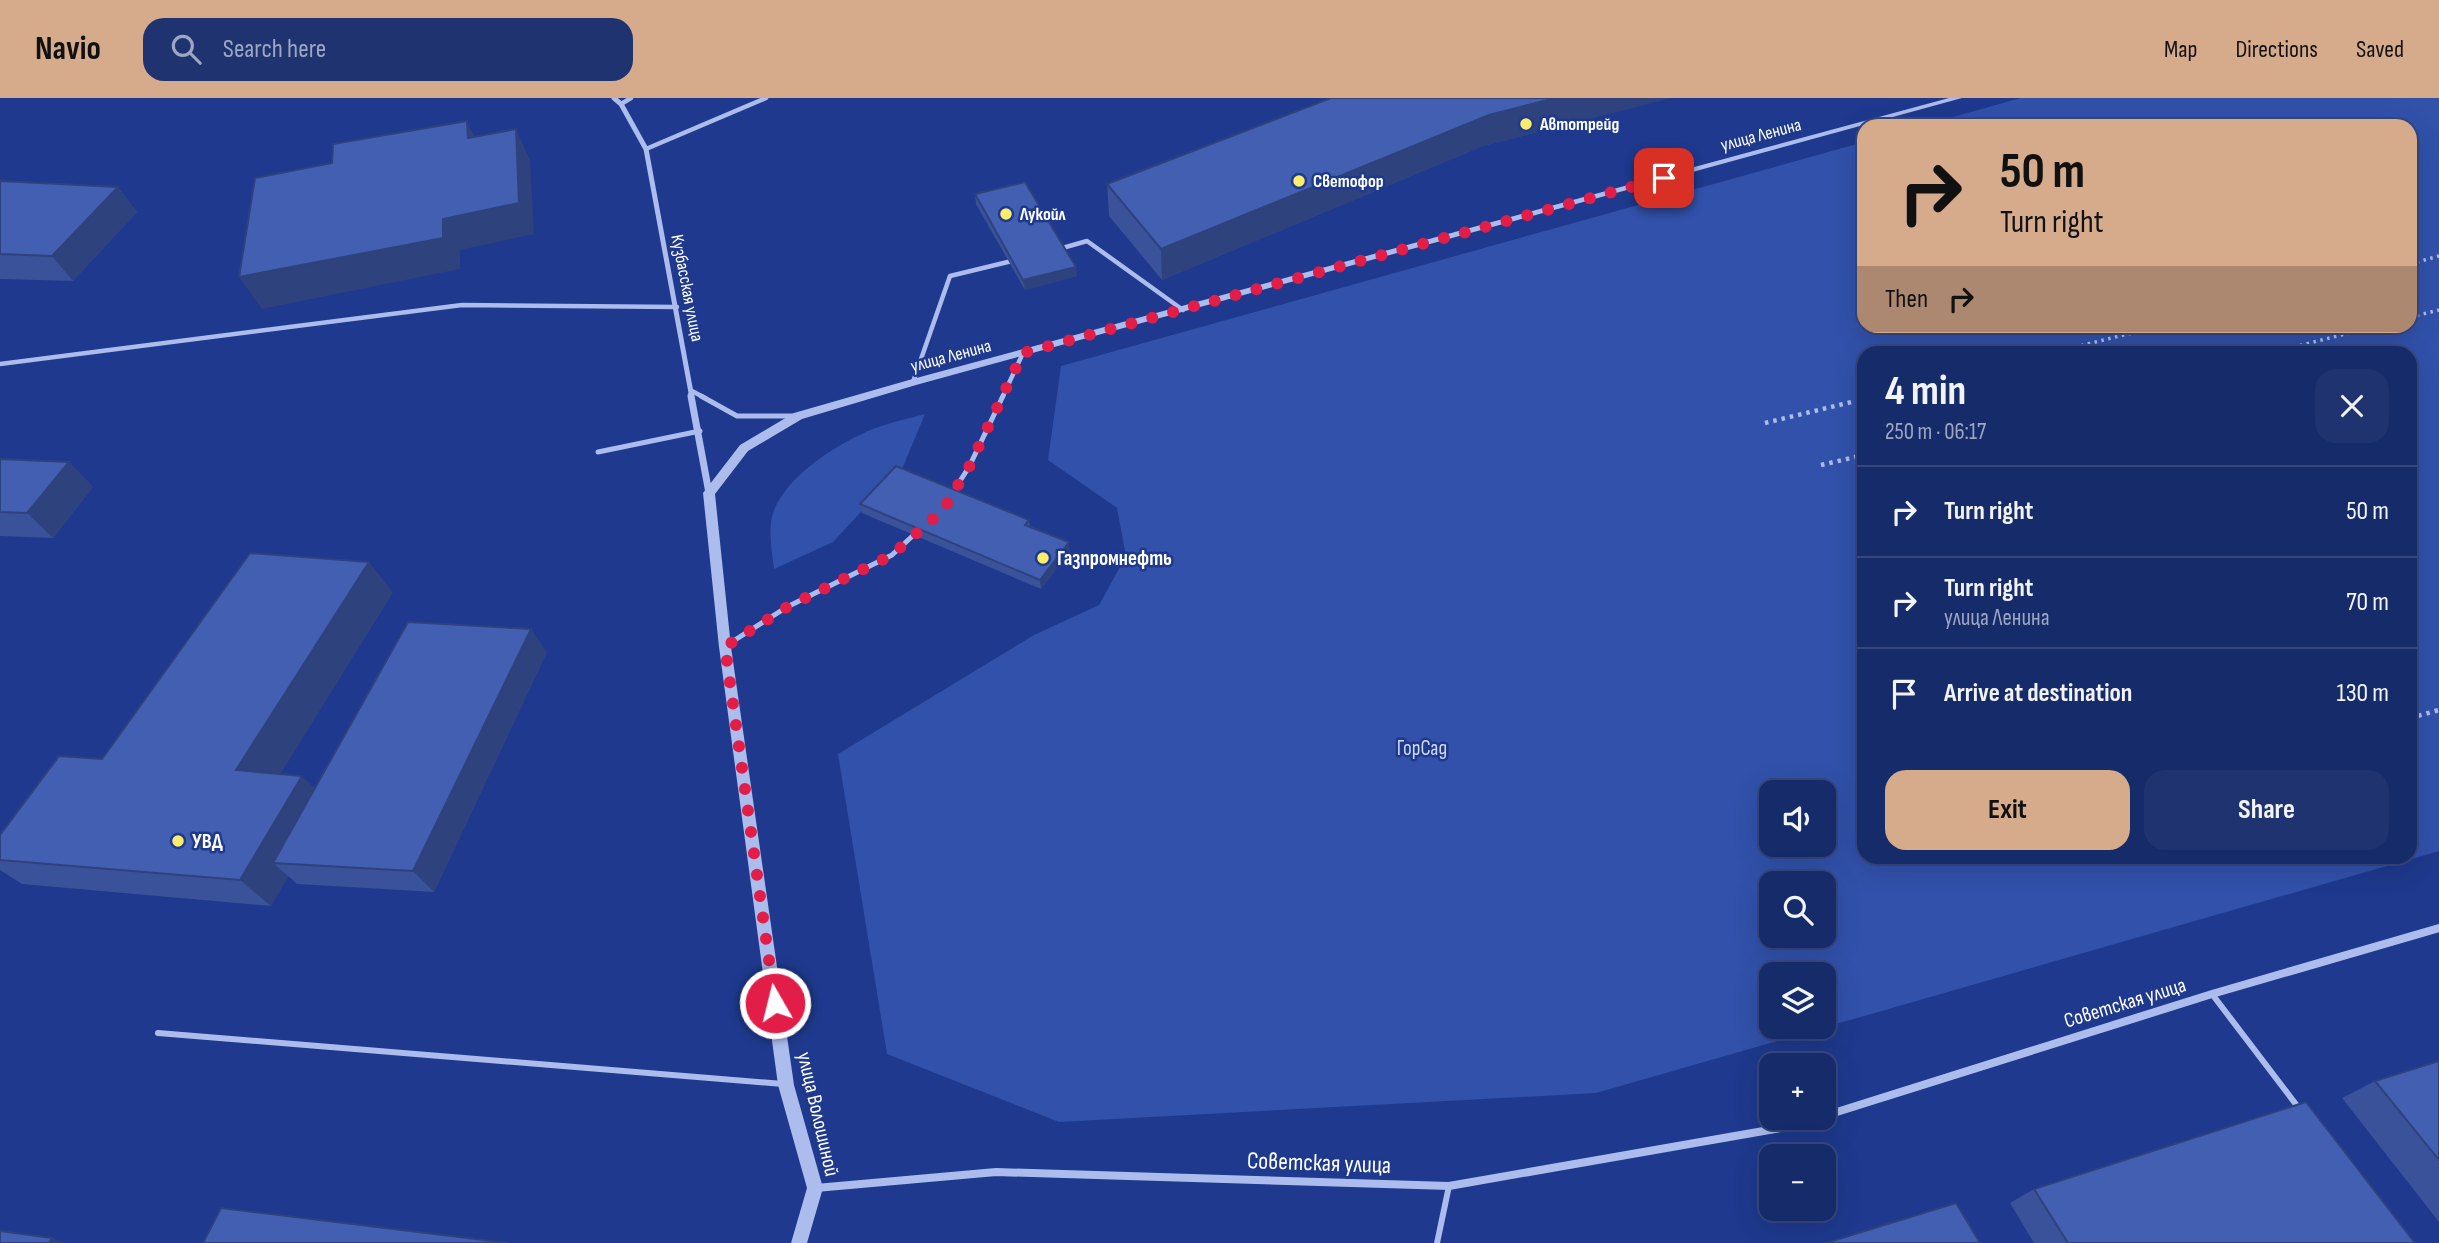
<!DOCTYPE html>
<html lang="en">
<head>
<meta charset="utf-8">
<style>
  body { margin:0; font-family:"Sofia Sans Condensed",sans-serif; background:#1f3370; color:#f1f3f6; height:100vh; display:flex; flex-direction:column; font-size:26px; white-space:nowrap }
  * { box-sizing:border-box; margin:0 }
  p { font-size:23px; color:#9ea7c1 }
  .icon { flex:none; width:38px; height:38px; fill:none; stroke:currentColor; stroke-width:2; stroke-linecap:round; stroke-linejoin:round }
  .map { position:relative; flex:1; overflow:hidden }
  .details { position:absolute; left:1857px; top:248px; width:560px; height:518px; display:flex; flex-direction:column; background:#162b6a; border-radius:21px; box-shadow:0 7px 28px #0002,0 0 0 2px #35477e }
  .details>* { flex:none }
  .top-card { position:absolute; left:1857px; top:21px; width:560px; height:214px; border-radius:21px; box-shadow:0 7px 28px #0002,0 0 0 2px #35477e; background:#d6ab8b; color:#111; overflow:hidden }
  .controls { position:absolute; left:1759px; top:682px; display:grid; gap:14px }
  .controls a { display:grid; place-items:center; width:77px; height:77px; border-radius:14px; background:#162b6a; box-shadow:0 7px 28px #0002,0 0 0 2px #35477e; font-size:35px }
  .pin { position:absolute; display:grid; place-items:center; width:60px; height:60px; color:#fff; margin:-30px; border-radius:14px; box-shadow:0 4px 10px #0006 }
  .me { position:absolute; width:77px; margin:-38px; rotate:352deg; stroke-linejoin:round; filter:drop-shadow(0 0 5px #0008) }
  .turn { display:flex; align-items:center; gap:24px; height:147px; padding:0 28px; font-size:32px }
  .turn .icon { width:91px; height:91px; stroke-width:2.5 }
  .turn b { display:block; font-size:49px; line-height:60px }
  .then { display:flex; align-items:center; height:66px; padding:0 28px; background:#0003; gap:14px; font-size:26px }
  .round { display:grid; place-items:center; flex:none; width:74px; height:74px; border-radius:21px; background:#1f3370 }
  .headline { display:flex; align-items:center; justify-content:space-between; height:119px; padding:0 28px }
  h1 { font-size:42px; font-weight:700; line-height:52px }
  .action { display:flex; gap:14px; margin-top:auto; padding:14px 28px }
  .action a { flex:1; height:80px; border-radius:21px; background:#d6ab8b; color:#111; font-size:28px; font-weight:700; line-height:80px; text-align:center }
  .action a+a { background:#1f3370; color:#f1f3f6 }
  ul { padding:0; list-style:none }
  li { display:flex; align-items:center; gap:21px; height:91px; padding:0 28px; border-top:2px solid #35477e }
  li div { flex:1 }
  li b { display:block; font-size:26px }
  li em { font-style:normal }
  header { display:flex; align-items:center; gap:42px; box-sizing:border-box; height:98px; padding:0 35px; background:#d6ab8b; color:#111 }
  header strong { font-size:33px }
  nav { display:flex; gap:38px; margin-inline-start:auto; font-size:24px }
  .search { width:490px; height:63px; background:#1f3370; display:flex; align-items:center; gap:18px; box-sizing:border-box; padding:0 24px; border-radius:21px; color:#9ea7c1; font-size:26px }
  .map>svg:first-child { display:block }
  .green { fill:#3151aa; fill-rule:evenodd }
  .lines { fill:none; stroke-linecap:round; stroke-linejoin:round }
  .path-far1 { stroke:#abbced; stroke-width:3.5; stroke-dasharray:2.5 4.5; stroke-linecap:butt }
  .path { stroke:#abbced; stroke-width:4.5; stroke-dasharray:3.5 5; stroke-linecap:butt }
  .service-far2 { stroke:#abbced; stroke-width:4.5 }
  .service-far1 { stroke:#abbced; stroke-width:5 }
  .service { stroke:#abbced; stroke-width:6 }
  .minor-far2 { stroke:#abbced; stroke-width:5 }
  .minor-far1 { stroke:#abbced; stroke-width:7 }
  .minor { stroke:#abbced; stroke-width:8 }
  .tertiary { fill:#abbced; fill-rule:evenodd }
  .wall { fill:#395299 }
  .shaded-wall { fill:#2e427d }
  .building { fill:#425fb2; stroke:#2e427d; stroke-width:2 }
  .route { stroke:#e11d48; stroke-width:12; stroke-dasharray:0 21.6 }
  .poi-dot { fill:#fced6a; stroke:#1e398d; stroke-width:2.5 }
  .labels { text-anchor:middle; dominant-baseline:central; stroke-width:5; stroke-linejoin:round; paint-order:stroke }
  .far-poi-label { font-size:18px; font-weight:bold; fill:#fff; stroke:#1e398d; text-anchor:start }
  .far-street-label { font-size:18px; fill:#fff; stroke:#1e398d }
  .poi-label { font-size:21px; font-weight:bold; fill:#fff; stroke:#1e398d; text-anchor:start }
  .park-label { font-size:21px; fill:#d0dbf9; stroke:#1e398d }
  .street-label { font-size:21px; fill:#fff; stroke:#1e398d }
  .near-street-label { font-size:24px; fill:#fff; stroke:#1e398d }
</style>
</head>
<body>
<header>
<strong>Navio</strong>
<div class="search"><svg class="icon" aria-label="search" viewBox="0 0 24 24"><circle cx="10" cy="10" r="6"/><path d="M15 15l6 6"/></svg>Search here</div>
<nav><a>Map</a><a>Directions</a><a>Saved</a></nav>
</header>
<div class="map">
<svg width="2439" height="1145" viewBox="0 0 2439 1145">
  <rect width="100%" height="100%" fill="#1e398d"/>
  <path class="green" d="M2021,0H2439V753L1596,995L1059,1024L887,956L838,656L1034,537L1099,507L1126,458L1117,410L1048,362L1061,268L1864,44V228H2410V28H1921ZM1864,256H2410V760H1864ZM1771,695H1824V747H1771ZM1771,786H1824V838H1771ZM1771,877H1824V929H1771Z
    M925,316L903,369L833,444L774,471C772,453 767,430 774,412C789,376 835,348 868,333C886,325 907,321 925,316Z"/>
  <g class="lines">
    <path class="path-far1" d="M2410,166L2439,158
      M2410,219L2439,212
      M2047,256L2160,228
      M2266,256L2377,228"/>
    <path class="path" d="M1765,325L1864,301
      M1821,367L1864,357
      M2410,620L2439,612"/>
    <path class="service-far2" d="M621,6L631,0
      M646,51L766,0
      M1059,151L1087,143L1183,212
      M0,266L462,207L677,209
      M913,284L950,178L1016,162
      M692,293L705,300
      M1002,300L1023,255"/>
    <path class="service-far1" d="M701,298L737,318H794
      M598,354L700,333
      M951,397L969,369L1003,298
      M727,547L787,509L892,457L919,432"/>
    <path class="service" d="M2212,896L2301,1013
      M158,935L783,986
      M1437,1145L1449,1088"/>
    <path class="minor-far2" d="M614,0L621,6L646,51L692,300"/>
    <path class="minor-far1" d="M691,298L709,395"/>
    <path class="minor" d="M1824,1018L2212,896L2439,830
      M816,1090L996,1074L1449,1088L1792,1028L1816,1020"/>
    <path class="tertiary" d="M1949,0H1962L916,287L802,321L748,353L715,396L731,549L794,987L823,1090L807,1145H791L807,1090L778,987L719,549L703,395L740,347L794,315L909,282Z"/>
  </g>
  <path class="wall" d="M1331,0H1670L1483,48L1162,182L1109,118L1107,86Z
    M0,83L118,89L137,114L73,183L0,181Z
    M975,96L1077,178L1025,192L976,106Z
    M0,361L69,364L93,389L53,440L0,438Z
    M860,406L1029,422L1030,429L1070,453L1041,491L862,415Z
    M393,494L280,676L315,690L547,554L434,794L297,786L288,778L271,808L22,786L0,772V737Z
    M2439,963V1124L2342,1000L2375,983Z
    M2034,1091L2415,1145H2034L2010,1105Z"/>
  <path class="shaded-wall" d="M1555,0H1670L1483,48L1162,182L1161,151L1489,17Z
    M467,23L482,54L468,40Z
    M516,31L530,62L534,136L460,152V171L262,211L239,179L443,121Z
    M118,89L137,114L73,183L52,158Z
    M1076,169L1077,178L1025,192L1023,182Z
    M69,364L93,389L53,440L27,415Z
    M1069,444L1070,453L1041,491L1040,482Z
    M369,464L393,494L266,699L236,672Z
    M531,531L547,554L434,794L413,773Z
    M302,678L330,705L273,765L288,778L271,808L240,782Z
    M52,1140L66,1145H49Z"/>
  <path class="building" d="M1331,0H1555L1489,17L1161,151L1107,86Z
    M467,23L468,40L516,31L519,105L443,121V140L239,179L255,80L332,65L333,46Z
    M0,83L118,89L52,158L0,156Z
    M1025,84L1076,169L1023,182L975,96Z
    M0,361L69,364L27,415L0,414Z
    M896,368L1029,422L1025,427L1069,444L1040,482L860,406Z
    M250,455L369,464L236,672L302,678L240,782L0,762V737L59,658L102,661Z
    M408,524L531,531L413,773L273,765Z
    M2439,963V1062L2375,983Z
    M2306,1004L2415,1145H2068L2034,1091Z
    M1956,1105L1980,1145H1826Z
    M221,1110L508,1145H203Z
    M0,1133L52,1140L49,1145H0Z"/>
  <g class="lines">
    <path class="route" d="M775,905L725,549L787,509L892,457L943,412L969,369L1023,255L1664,80"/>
  </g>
  <g class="poi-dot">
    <circle cx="1526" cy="26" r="7"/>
    <circle cx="1299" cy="83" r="7"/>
    <circle cx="1006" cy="116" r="7"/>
    <circle cx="1043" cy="460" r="7"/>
    <circle cx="178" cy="743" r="7"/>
  </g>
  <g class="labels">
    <g class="far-poi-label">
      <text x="1540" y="26">Автотрейд</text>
      <text x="1313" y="83">Светофор</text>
      <text x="1020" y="116">Лукойл</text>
    </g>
    <g class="far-street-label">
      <text transform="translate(1761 37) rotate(-15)">улица Ленина</text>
      <text transform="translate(687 190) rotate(79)">Кузбасская улица</text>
      <text transform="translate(951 258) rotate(-15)">улица Ленина</text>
    </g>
    <g class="poi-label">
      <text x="1057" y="460">Газпромнефть</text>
      <text x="192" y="743">УВД</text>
    </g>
    <g class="park-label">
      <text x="1422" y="650">ГорСад</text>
    </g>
    <g class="street-label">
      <text transform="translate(2125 905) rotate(-17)">Советская улица</text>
      <text transform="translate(818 1016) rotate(77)">улица Волошиной</text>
    </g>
    <g class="near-street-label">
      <text transform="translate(1319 1065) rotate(2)">Советская улица</text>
    </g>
  </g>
</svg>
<div class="controls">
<a><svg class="icon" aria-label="sound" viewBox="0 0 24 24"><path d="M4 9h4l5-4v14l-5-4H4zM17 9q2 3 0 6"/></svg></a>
<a><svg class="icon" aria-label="search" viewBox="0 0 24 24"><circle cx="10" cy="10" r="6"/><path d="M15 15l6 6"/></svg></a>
<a><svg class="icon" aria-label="layers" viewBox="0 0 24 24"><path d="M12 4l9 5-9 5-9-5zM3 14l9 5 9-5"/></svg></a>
<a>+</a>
<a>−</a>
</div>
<div class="pin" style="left:1664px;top:80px;background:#d93025"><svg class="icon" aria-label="arrive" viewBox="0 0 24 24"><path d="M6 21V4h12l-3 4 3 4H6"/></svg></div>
<svg class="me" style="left:775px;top:905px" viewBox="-20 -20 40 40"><circle r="17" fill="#e11d48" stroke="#fff" stroke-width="3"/><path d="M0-11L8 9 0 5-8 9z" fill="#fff"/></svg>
<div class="top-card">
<div class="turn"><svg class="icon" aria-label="right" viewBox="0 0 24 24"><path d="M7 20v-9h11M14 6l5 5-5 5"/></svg><div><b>50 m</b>Turn right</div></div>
<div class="then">Then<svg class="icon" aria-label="right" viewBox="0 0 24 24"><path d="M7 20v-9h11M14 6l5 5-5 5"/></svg></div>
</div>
<section class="details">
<div class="headline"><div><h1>4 min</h1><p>250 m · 06:17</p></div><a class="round"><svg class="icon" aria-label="close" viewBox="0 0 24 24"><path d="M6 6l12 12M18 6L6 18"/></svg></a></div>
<ul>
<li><svg class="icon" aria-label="right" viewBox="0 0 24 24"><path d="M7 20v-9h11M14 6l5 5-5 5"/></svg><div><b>Turn right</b></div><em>50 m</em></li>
<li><svg class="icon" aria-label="right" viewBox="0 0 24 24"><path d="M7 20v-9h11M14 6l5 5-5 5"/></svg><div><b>Turn right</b><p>улица Ленина</p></div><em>70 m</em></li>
<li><svg class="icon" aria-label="arrive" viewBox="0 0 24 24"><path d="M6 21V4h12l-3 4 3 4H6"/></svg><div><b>Arrive at destination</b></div><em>130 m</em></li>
</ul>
<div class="action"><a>Exit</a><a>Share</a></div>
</section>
</div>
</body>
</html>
